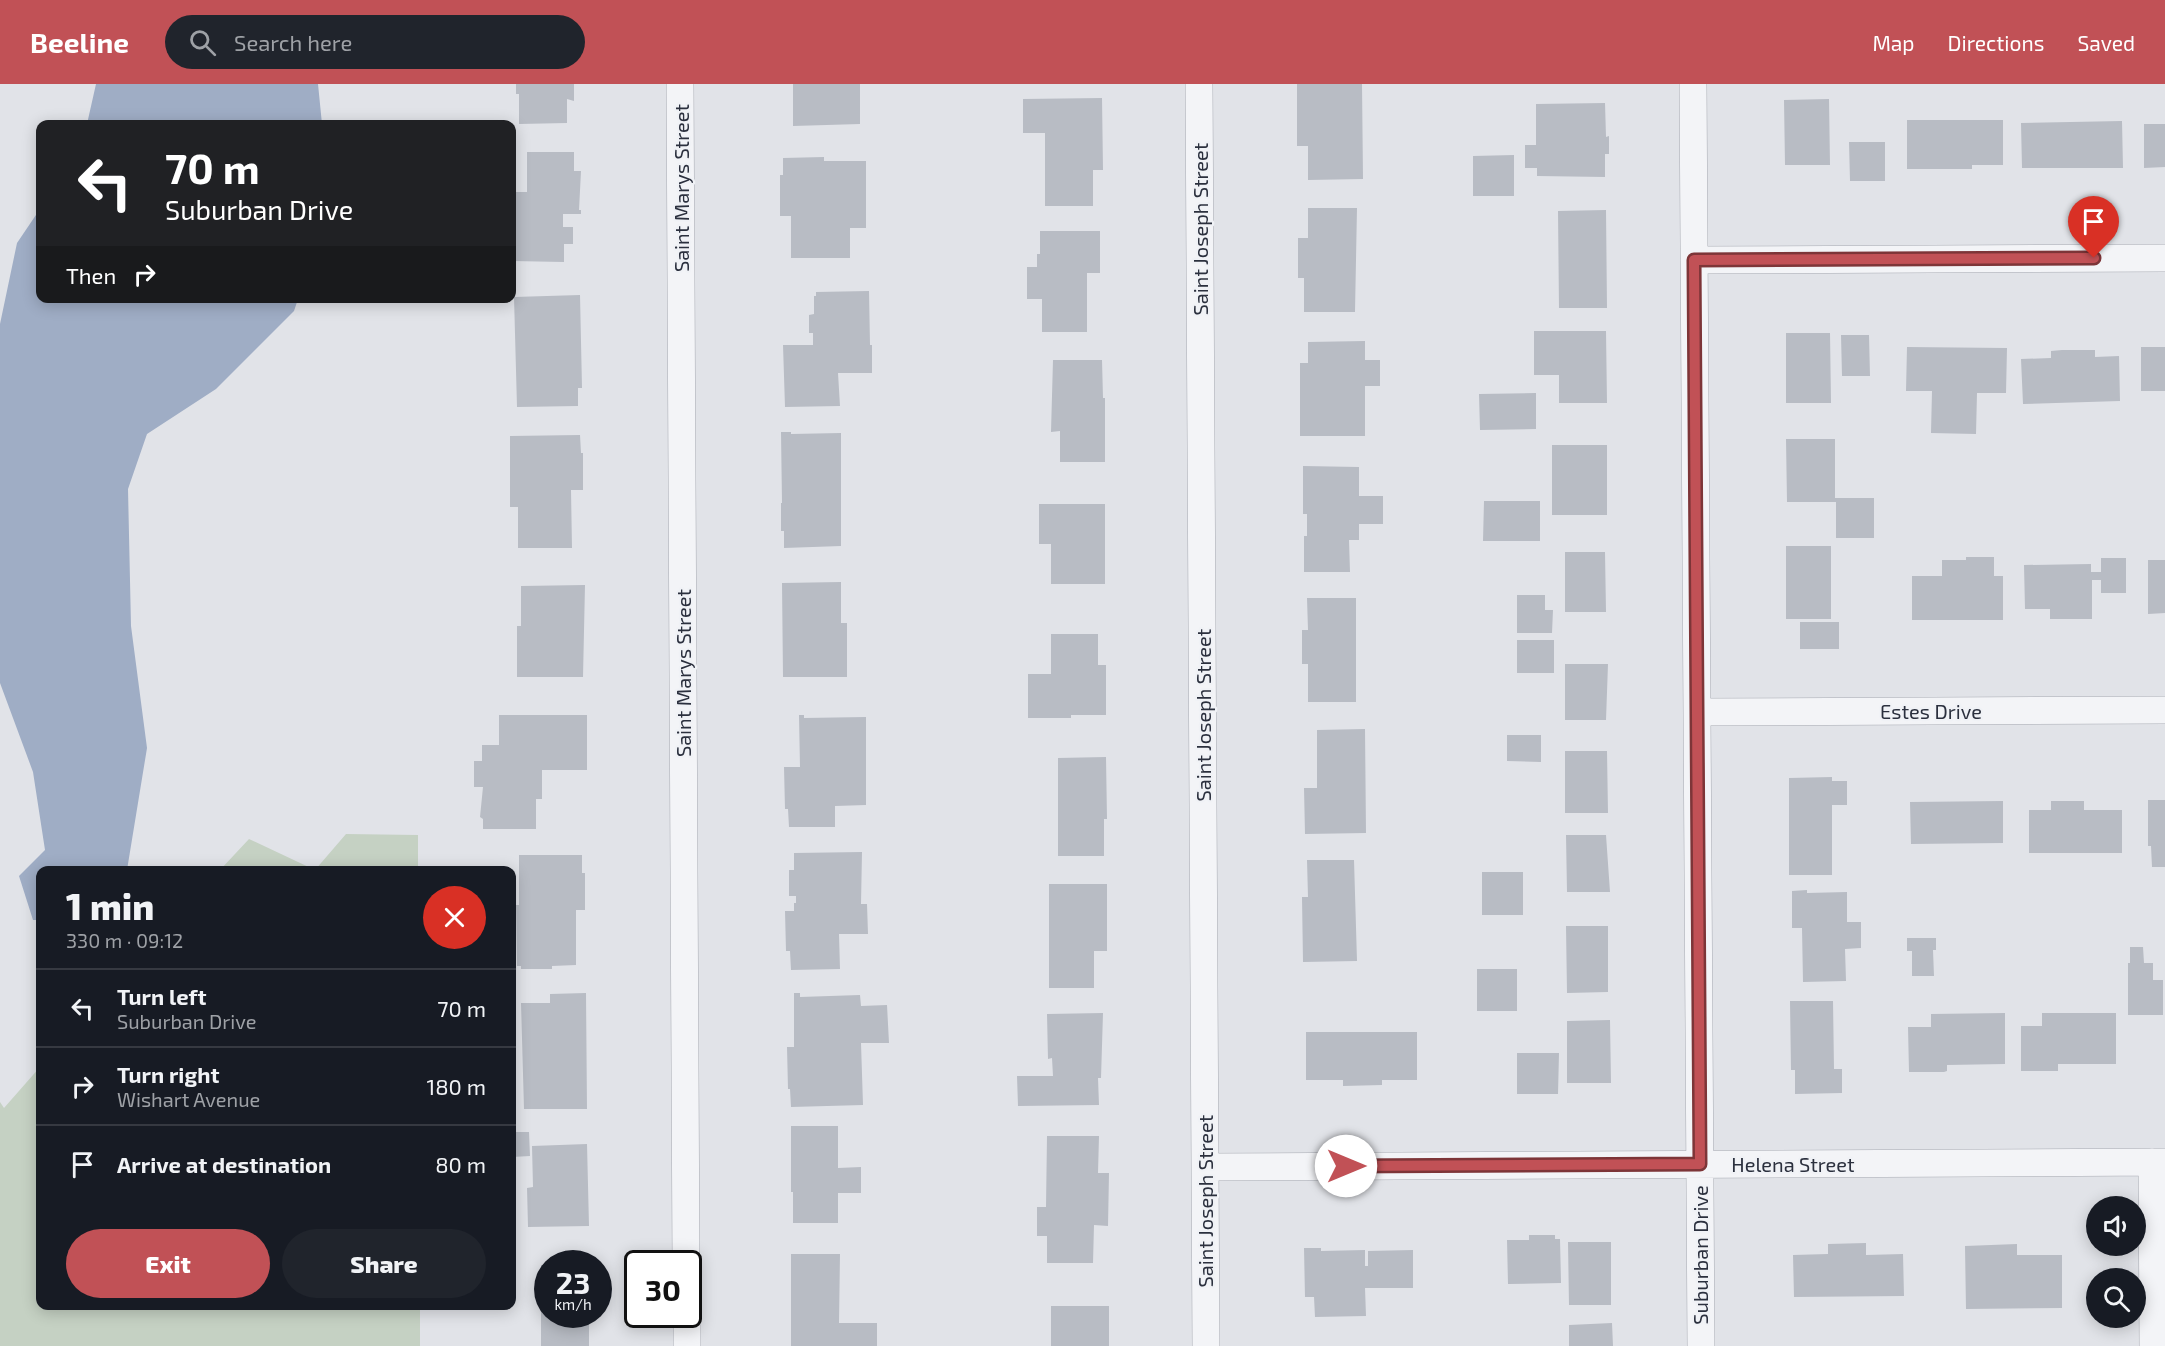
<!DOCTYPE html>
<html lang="en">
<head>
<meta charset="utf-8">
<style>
  body { margin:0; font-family:"Exo 2",sans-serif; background:#20242c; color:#f1f3f6; height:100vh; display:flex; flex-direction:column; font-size:22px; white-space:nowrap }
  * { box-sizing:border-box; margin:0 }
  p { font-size:20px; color:#9ea1a6 }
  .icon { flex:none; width:33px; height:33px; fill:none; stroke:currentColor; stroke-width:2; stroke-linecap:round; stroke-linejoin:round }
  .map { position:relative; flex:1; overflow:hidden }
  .side { position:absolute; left:36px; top:782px; width:480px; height:444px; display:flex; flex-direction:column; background:#171b24; border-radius:12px; box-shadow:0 3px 15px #0003 }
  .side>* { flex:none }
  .hud { position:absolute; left:36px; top:36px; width:480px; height:183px; border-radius:12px; box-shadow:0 3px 15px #0003; background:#202124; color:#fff; overflow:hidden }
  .fabs { position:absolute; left:2086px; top:1112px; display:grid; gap:12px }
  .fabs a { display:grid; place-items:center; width:60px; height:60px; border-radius:50%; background:#171b24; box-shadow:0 3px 15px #0003; font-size:30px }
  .speed { position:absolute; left:534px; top:1166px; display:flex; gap:12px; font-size:30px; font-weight:700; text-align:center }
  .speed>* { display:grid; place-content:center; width:78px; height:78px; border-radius:50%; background:#171b24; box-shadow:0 3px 15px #0003; line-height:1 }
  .speed small { font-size:15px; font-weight:400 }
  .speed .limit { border:3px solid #111; border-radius:9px; background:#fff; color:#111 }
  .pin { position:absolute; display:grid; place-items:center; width:51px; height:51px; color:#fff; margin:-62px -26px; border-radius:50% 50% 50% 0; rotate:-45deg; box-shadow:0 0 6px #0007 }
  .pin .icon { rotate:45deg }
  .me { position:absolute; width:66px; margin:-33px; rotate:90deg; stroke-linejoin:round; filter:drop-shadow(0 0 4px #0008) }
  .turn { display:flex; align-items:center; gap:21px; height:126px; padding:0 30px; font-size:27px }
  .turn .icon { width:78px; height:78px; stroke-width:2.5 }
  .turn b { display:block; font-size:42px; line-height:51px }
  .then { display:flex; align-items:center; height:57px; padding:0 30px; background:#0003; gap:12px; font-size:22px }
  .round { display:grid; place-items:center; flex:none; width:63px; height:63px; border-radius:32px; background:#20242c }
  .headline { display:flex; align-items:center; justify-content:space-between; height:102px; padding:0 30px }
  h1 { font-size:36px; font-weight:800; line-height:45px }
  .button { display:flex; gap:12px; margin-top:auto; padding:12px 30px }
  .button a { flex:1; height:69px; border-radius:36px; background:#c15156; color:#fff; font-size:24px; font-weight:800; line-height:69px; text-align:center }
  .button a+a { background:#20242c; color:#f1f3f6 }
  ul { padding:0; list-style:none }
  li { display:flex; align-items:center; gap:18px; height:78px; padding:0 30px; border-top:2px solid #363941 }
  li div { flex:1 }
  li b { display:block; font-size:22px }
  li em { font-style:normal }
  header { display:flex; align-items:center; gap:36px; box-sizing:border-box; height:84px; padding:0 30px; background:#c15156; color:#fff }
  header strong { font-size:28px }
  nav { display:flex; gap:33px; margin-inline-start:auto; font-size:21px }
  .search { width:420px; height:54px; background:#20242c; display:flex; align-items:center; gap:15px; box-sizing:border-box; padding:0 21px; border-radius:33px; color:#9ea1a6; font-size:22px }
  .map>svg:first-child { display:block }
  .green { fill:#c5d1c3 }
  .water { fill:#9fadc5 }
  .building { fill:#b8bcc4 }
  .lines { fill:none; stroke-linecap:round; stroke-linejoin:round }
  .minor-casing { stroke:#a7aab2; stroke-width:28 }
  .minor { stroke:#f3f4f7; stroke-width:27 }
  .route-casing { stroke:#7d3538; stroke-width:15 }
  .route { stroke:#c15156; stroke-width:10 }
  .labels { text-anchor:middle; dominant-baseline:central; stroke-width:4.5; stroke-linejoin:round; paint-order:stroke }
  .street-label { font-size:20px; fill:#2b303e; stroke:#f0f2f6 }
</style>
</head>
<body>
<header>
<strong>Beeline</strong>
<div class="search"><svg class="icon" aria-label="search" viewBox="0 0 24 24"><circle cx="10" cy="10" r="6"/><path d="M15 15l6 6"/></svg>Search here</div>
<nav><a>Map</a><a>Directions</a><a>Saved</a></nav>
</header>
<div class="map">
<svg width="2165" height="1262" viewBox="0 0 2165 1262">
  <rect width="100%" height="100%" fill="#e1e3e8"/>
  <path class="green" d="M346,750L418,751V786H220L249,755L315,786Z
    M40,983V1221H420V1262H0V1018L4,1024Z"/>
  <path class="water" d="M96,0H318L322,40H87Z
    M40,125V214L298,215L294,227L216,305L147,350L128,405L131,542L147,664L127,786H40V836H33L19,792L45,766L33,688L0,599V240L17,159Z"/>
  <path class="building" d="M516,0H574V17L567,15V39L519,40V10H516Z
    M793,0H860V40L793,42Z
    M1297,0H1362L1363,95L1308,96V62H1297Z
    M1102,14L1103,86H1093V122H1045V49H1023V15Z
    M1829,15L1830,81H1785L1784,16Z
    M1605,19L1606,53L1609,52V70H1605V93L1537,92V84H1525V61H1536V20Z
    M1907,36H2003V81H1972V85H1907Z
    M2122,37L2123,84H2022L2021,39Z
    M2144,40H2165V83L2144,84Z
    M1849,58H1885V97H1850Z
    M527,68H574V87H581L579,126H581V130H563V143H573V160H564V178L512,177V108H527Z
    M1514,71V112H1473V72Z
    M824,73V77H866V144H850V174H791V132H780V91H783V74Z
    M1308,124H1357L1355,228H1304V194H1298V154H1308Z
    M1606,126L1607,224H1559L1558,127Z
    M1040,147H1100V189H1087V248H1042V215H1027V183H1037V170H1040Z
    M869,207L870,261H872V289H838L840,322L785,323L783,261H813V249H809V231L814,230V212H816V208Z
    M580,211L582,304H578V322L517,323L514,213Z
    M1534,247H1606L1607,319H1559V291H1534Z
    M1786,249H1830L1831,319H1786Z
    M1841,251H1869L1870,292H1842Z
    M1365,257V276H1380V302H1365V352H1300V279H1308V258Z
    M1907,263L2007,264L2006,309H1977L1976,350L1931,349L1932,307H1906Z
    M2141,263H2165V307H2141Z
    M2062,266H2095V273L2119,272L2120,317L2023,320L2021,275L2051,274V267Z
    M1053,276H1102L1103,314H1105V378H1060V347L1051,348Z
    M1536,309V345L1480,346L1479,310Z
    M781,348H791V350L841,349V462L784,464V447H781V419H782Z
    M580,351L581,369H583V406H571L572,464H518V423H510V352Z
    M1786,355H1835V414H1874V454H1836V418H1787Z
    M1552,361H1607V431H1552Z
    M1303,382L1359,383V412H1383V440H1359V456H1349L1350,488H1304V452H1307V430H1303Z
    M1484,417H1540V457H1483Z
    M1039,420H1105V500H1051V460H1039Z
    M1786,462H1831V535H1786Z
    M1565,468H1605L1606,528H1565Z
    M1966,473H1994V492H2003V536H1912V492H1942V476H1966Z
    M2101,474H2126V509H2101V496H2092V535H2050V525H2025L2024,481L2091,480V488H2101Z
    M2148,476H2165V529L2148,530Z
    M841,498V539H847V593H783L782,499Z
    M585,501L583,593H517V542H521V502Z
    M1517,511H1545V526H1553L1552,549H1517Z
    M1307,514H1356V618H1308V580H1302V546H1308Z
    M1800,538H1839V565H1800Z
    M1051,550H1098V581H1106V631H1071V634H1028V590H1051Z
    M1517,556H1554V589H1517Z
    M1565,580H1608L1606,636H1565Z
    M499,631H587V686H542V715H536V745H483V735L480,733L483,703H474V677H482V661H499Z
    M799,631H804V634L866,633V721L835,722V743H789L788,725H785L784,683H800Z
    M1365,645L1366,749L1305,750L1304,704H1317V646Z
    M1507,651H1541V678L1507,677Z
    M1565,667H1607L1608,729H1565Z
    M1106,673L1107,735H1104V772H1058V674Z
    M1832,693V697H1847V721H1832V791H1789V694Z
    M2148,716H2165V783H2152L2151,762H2148Z
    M2003,717V759L1911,760L1910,718Z
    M2051,717H2084V726H2122V769H2029V726H2051Z
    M1566,751H1606L1610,808H1567Z
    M862,768L861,820H867L868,850H839L840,885L791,886L790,867H786L785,827H794V819H796V812H789V786H794V769Z
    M519,771H582V789H585V826H576V881L552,882V885H521V882H517L516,821H519Z
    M1307,776H1354L1357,877L1303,878L1302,813H1308Z
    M1482,788H1523V831H1482Z
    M1049,800H1107V867H1094V904H1049Z
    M1807,806V809L1847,808V838H1861V864L1845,865L1846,897L1803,898L1802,844H1792V807Z
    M1566,842H1608V908L1567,909Z
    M1907,854H1936V866H1933L1934,892H1912V867H1907Z
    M2130,863H2143L2144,879H2153V896H2163V931H2128V879H2130Z
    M1477,885H1517V927H1477Z
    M586,909L587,1025H524L521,919H550V910Z
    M794,909H800V913L860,911L861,922L887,921L889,959H861L863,1021L791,1023L790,1005H788L787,963H794Z
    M1790,917H1833L1834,985H1842V1009L1795,1010V986H1791Z
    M1103,929L1101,994H1098L1099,1021L1018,1022L1017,992H1053L1052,974L1048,975L1047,930Z
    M2005,929V980L1947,981V987L1944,988H1909L1908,943H1931V930Z
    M2042,929H2116V980H2058V987H2021V942H2042Z
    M1610,936L1611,999H1567V937Z
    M1306,948H1417V996H1382V1001L1343,1002V996H1306Z
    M1517,969H1559L1558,1010H1517Z
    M791,1042H838V1084L861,1083V1109H838V1139H793V1108H791Z
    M512,1048H529L530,1072L512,1073Z
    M1047,1052H1099L1098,1089H1109L1108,1142L1094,1141L1093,1179H1047V1152H1037V1123H1046Z
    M587,1060L589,1142L528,1143L527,1104L533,1103L532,1062Z
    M1529,1151H1555V1155H1560L1561,1199L1508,1200L1507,1156H1529Z
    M1568,1158H1611V1221H1569Z
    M1866,1159V1171L1903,1170L1904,1212L1794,1213L1793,1171L1828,1170V1160Z
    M2017,1160V1171H2062V1224L1966,1225L1965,1162Z
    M1304,1164H1321V1167L1365,1166V1182H1368V1167L1413,1166V1204H1365L1366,1232L1315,1233L1314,1213H1305Z
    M791,1170H840L839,1239H877V1262H791Z
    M541,1181H548V1230H589V1262H541Z
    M1051,1222H1109V1262H1051Z
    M1612,1239L1613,1262H1569V1241Z"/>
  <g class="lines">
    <g class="minor-casing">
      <path id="minor" d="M680,0L686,1179
        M1199,0L1206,1262
        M1693,0L1701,1262
        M1694,176L2165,174
        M1697,628L2165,626
        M2152,1078L2153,1262
        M1205,1083L2165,1078
        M687,1230V1262"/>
    </g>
    <use href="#minor" class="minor"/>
  </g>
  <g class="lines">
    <g class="route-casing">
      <path id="route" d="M1346,1082L1700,1080L1694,176L2094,174"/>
    </g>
    <use href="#route" class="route"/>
  </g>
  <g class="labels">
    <g class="street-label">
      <text transform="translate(681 104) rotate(-90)">Saint Marys Street</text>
      <text transform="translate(1200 145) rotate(-90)">Saint Joseph Street</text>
      <text transform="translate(683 589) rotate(-90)">Saint Marys Street</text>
      <text x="1931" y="627">Estes Drive</text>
      <text transform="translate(1203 631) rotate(-90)">Saint Joseph Street</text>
      <text x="1793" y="1080">Helena Street</text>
      <text transform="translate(1205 1117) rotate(-90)">Saint Joseph Street</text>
      <text transform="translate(1700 1171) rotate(-90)">Suburban Drive</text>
    </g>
  </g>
</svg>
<div class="fabs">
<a><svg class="icon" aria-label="sound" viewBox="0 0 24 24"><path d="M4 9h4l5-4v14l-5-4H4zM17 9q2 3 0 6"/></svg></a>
<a><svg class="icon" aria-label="search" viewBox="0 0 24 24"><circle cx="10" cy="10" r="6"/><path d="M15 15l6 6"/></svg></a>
</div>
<div class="speed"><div>23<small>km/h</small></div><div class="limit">30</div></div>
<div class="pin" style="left:2094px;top:174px;background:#d93025"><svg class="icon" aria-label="arrive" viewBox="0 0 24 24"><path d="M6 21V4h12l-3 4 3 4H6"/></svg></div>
<svg class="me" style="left:1346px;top:1082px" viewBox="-20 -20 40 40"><circle r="19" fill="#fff"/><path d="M0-13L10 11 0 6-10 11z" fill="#c15156"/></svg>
<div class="hud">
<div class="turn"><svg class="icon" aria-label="left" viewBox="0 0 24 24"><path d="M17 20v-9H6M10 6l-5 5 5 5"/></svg><div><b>70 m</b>Suburban Drive</div></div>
<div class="then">Then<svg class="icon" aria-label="right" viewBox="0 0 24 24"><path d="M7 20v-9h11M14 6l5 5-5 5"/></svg></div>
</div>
<section class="side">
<div class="headline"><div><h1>1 min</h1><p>330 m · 09:12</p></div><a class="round" style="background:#d93025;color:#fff"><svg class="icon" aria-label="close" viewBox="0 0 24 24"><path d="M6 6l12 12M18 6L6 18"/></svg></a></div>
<ul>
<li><svg class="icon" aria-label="left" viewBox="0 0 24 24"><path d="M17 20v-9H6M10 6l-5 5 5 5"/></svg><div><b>Turn left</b><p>Suburban Drive</p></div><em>70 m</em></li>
<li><svg class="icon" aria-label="right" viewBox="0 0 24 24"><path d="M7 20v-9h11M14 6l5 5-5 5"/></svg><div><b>Turn right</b><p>Wishart Avenue</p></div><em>180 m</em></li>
<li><svg class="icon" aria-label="arrive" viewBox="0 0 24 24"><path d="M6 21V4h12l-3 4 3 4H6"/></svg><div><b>Arrive at destination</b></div><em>80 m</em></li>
</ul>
<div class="button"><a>Exit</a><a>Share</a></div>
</section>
</div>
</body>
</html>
